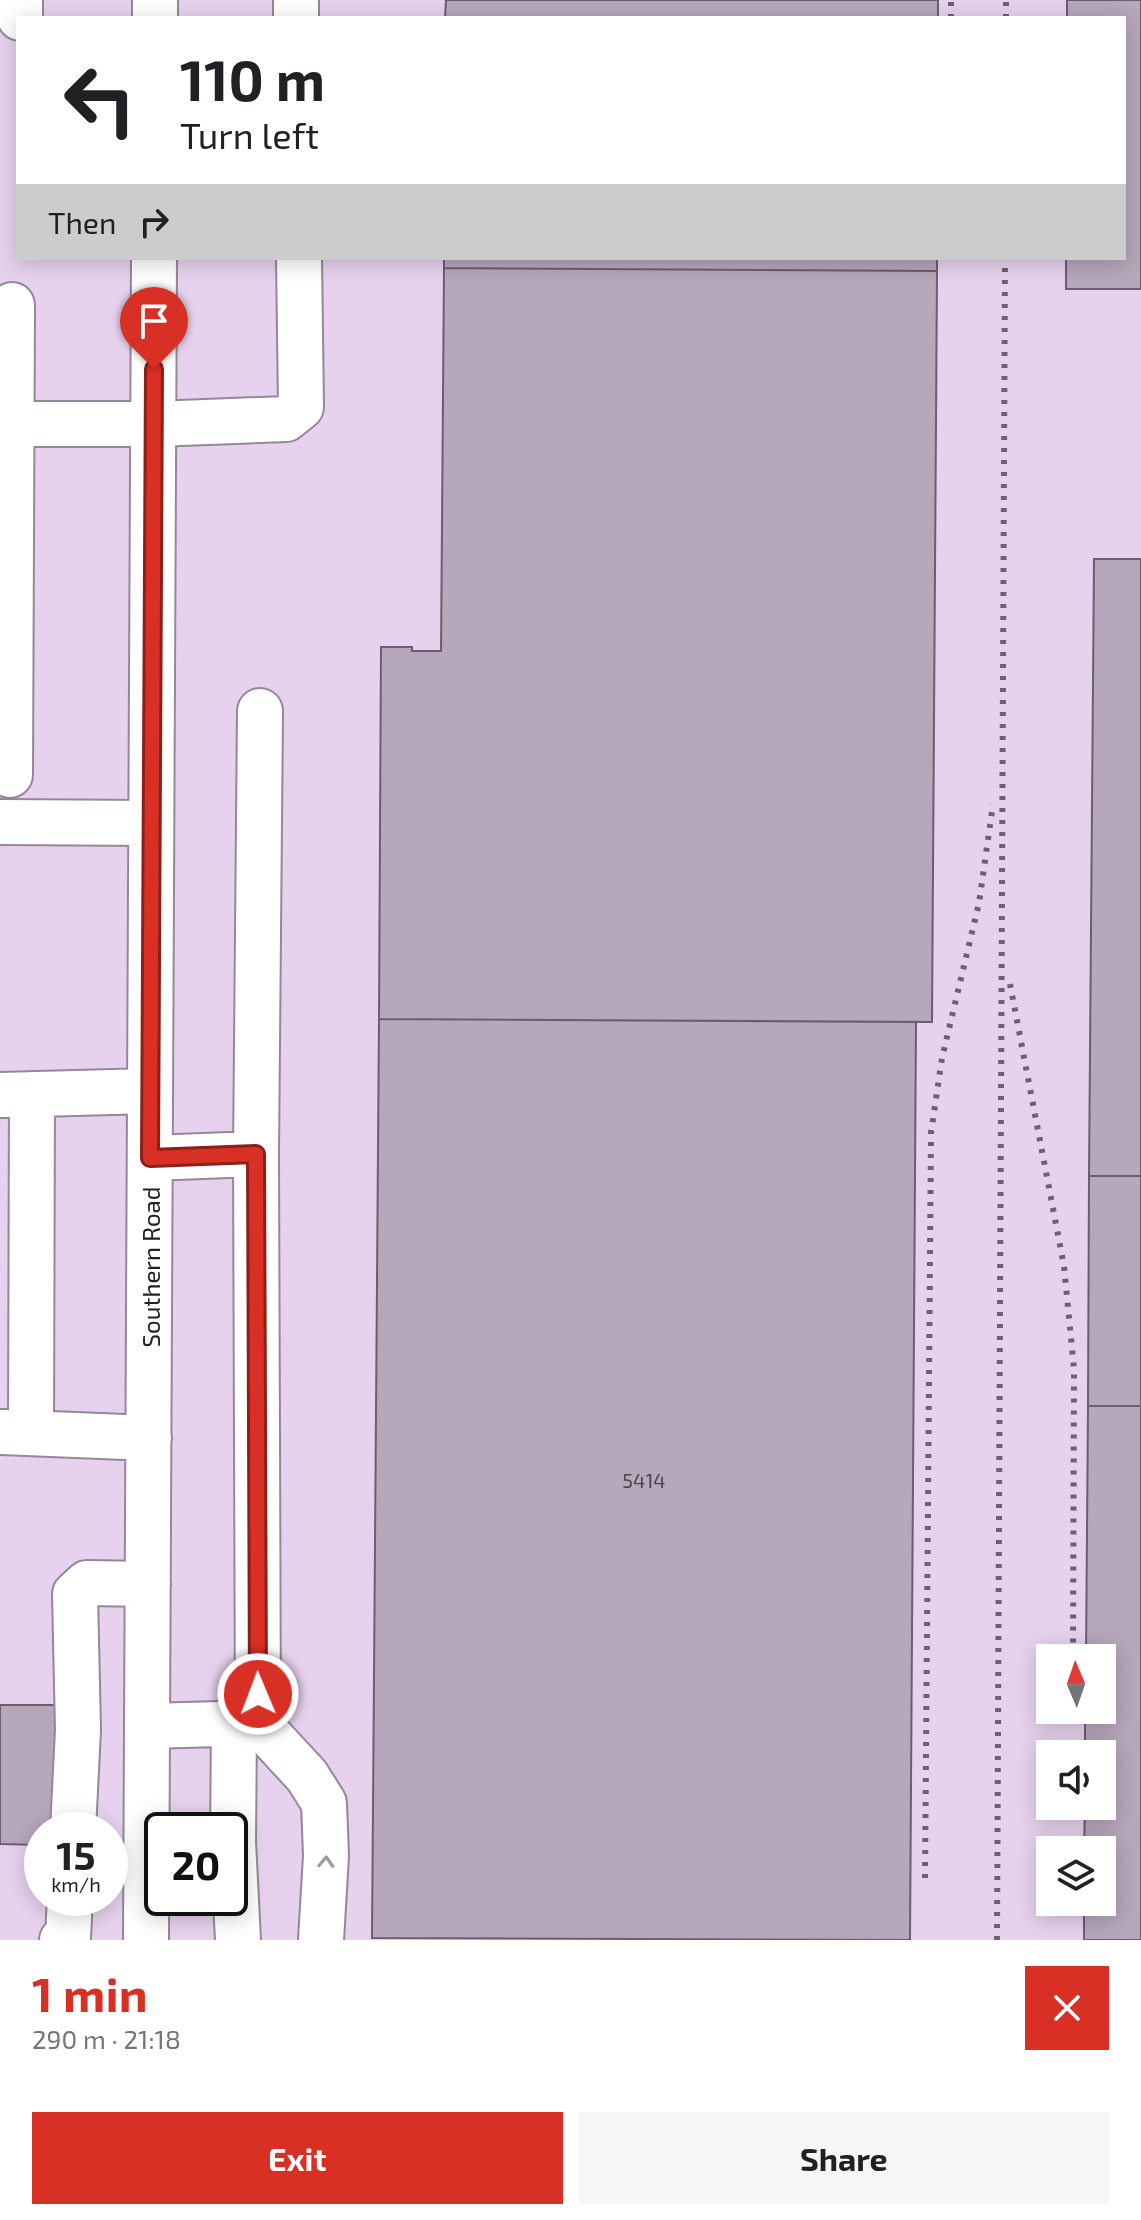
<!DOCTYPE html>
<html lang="en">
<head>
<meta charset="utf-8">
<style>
  body { margin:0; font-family:"Exo 2",sans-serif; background:#f6f6f6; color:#202124; height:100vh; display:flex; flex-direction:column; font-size:30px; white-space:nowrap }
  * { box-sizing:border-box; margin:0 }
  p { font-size:26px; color:#757577 }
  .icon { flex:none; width:44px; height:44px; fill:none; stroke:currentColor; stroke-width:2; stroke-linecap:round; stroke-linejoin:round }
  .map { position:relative; height:1940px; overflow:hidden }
  .details { display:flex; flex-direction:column; background:#fff; flex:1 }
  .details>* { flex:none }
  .hud { position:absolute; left:16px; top:16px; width:1110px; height:244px; border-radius:0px; box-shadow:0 4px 20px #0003; background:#fff; color:#202124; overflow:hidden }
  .needle { width:52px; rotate:358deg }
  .fabs { position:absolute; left:1036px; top:1644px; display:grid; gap:16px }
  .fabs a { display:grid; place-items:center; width:80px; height:80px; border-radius:0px; background:#fff; box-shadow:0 4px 20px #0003; font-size:40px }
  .speed { position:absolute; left:24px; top:1812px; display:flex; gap:16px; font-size:40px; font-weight:700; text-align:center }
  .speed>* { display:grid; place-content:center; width:104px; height:104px; border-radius:50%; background:#fff; box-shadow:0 4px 20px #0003; line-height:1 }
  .speed small { font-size:20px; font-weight:400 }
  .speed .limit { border:4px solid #111; border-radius:12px; background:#fff; color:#111 }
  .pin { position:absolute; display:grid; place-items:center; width:68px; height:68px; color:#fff; margin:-82px -34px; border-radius:50% 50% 50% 0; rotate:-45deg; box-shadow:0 0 8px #0007 }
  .pin .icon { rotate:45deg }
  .me { position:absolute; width:88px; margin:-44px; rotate:359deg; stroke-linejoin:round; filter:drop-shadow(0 0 6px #0008) }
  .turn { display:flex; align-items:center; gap:28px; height:168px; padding:0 32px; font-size:36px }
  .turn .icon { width:104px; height:104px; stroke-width:2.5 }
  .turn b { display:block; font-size:56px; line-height:68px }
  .then { display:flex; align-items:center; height:76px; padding:0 32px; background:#0003; gap:16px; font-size:30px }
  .round { display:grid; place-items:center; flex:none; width:84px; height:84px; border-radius:0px; background:#f6f6f6 }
  .summary { display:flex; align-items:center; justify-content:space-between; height:136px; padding:0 32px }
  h1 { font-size:48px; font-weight:700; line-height:60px; color:#d93025 }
  .cta { display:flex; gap:16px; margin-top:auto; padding:16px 32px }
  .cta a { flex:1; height:92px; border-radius:0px; background:#d93025; color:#fff; font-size:32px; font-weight:700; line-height:92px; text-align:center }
  .cta a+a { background:#f6f6f6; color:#202124 }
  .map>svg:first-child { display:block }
  .built { fill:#e6d2ed; fill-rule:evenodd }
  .building { fill:#b6a7bb; stroke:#6b5e6f; stroke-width:2 }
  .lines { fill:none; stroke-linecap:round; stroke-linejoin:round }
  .minor-casing { stroke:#95879a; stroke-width:48 }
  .minor { stroke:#fff; stroke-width:44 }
  .rail { stroke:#6b626e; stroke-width:6; stroke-dasharray:4 8; stroke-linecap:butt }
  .oneway { stroke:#9d9b9e }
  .route-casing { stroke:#8d1f18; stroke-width:20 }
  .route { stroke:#d93025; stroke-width:14 }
  .labels { text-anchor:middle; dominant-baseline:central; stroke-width:8; stroke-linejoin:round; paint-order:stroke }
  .number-label { font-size:20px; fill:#49424c }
  .street-label { font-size:24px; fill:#252027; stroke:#fff }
</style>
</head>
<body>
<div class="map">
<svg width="1141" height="1940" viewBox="0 0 1141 1940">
  <rect width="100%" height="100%" fill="#f0e0f5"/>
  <path class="built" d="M0,0H1141V1940H0ZM18,18H1124V258H18ZM1050,1658H1102V1710H1050ZM1050,1754H1102V1806H1050ZM42,1830H110V1898H42ZM162,1830H230V1898H162ZM1050,1850H1102V1902H1050Z"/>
  <path class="building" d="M446,0H938V18H445Z
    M1067,0H1141V289H1066V258H1124V18H1067Z
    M444,258H937V271L444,268Z
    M444,268L937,271L932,1022L379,1019L381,647H412V651H441Z
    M1094,559H1141V1176H1089Z
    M379,1019L916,1022L910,1940L372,1938Z
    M1089,1176H1141V1406H1088Z
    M1088,1406H1141V1940H1084V1902H1102V1850H1084L1085,1806H1102V1754H1085V1710H1102V1658H1086Z
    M0,1705H59L58,1830H42V1845L0,1844Z"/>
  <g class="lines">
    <g class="minor-casing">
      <path id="minor" d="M20,0V18
        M296,0V18
        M155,18V0
        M0,424H154L286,419L301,407L299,258
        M10,775L12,305
        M0,822L151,823
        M0,1095L150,1091
        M256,1154L260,711
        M2,1432L149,1438
        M31,1433L32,1094
        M258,1723L307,1776L324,1803L326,1856L321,1940
        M234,1724L233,1842L238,1940
        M147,1726L258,1723L256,1154L150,1158
        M73,1830L78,1730L75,1594L87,1583L148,1584
        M62,1940L68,1937L70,1898
        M146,1940L154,258"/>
    </g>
    <use href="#minor" class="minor"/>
    <path class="rail" d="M951,18V0
      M1006,18V0
      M1010,984L1064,1266L1074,1369L1073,1658
      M925,1878L931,1133L942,1058L979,903L993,804
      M997,1940L1005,258"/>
  </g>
  <defs><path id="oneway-chevron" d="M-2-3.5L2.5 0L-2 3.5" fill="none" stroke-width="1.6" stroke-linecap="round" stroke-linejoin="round" transform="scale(2)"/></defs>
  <use class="oneway" href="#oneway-chevron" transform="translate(326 1862) rotate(-88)"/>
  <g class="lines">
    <g class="route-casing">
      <path id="route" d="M154,369L150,1158L256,1154L258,1694"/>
    </g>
    <use href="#route" class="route"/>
  </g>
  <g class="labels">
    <g class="number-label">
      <text x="644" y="1480">5414</text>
    </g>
    <g class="street-label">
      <text transform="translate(150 1267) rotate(-90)">Southern Road</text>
    </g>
  </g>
</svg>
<div class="fabs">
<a><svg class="needle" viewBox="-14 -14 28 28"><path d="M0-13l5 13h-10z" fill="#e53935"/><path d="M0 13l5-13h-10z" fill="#757577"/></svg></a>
<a><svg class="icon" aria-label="sound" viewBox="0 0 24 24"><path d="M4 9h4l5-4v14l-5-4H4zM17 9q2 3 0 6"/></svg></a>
<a><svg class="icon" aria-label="layers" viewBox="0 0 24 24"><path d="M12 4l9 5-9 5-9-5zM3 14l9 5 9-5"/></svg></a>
</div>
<div class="speed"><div>15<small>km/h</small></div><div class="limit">20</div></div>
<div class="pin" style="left:154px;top:369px;background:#d93025"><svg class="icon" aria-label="arrive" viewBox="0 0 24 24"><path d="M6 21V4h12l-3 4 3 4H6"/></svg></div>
<svg class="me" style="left:258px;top:1694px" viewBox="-20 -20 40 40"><circle r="17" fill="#d93025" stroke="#fff" stroke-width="3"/><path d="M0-11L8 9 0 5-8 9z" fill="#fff"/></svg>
<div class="hud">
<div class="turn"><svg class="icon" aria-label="left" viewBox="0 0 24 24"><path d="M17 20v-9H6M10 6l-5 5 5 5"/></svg><div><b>110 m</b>Turn left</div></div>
<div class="then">Then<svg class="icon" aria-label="right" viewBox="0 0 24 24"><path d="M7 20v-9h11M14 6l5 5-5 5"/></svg></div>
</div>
</div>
<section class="details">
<div class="summary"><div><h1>1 min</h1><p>290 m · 21:18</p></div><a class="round" style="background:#d93025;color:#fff"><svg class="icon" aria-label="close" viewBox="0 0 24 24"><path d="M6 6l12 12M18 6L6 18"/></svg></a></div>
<div class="cta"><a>Exit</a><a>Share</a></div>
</section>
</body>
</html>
